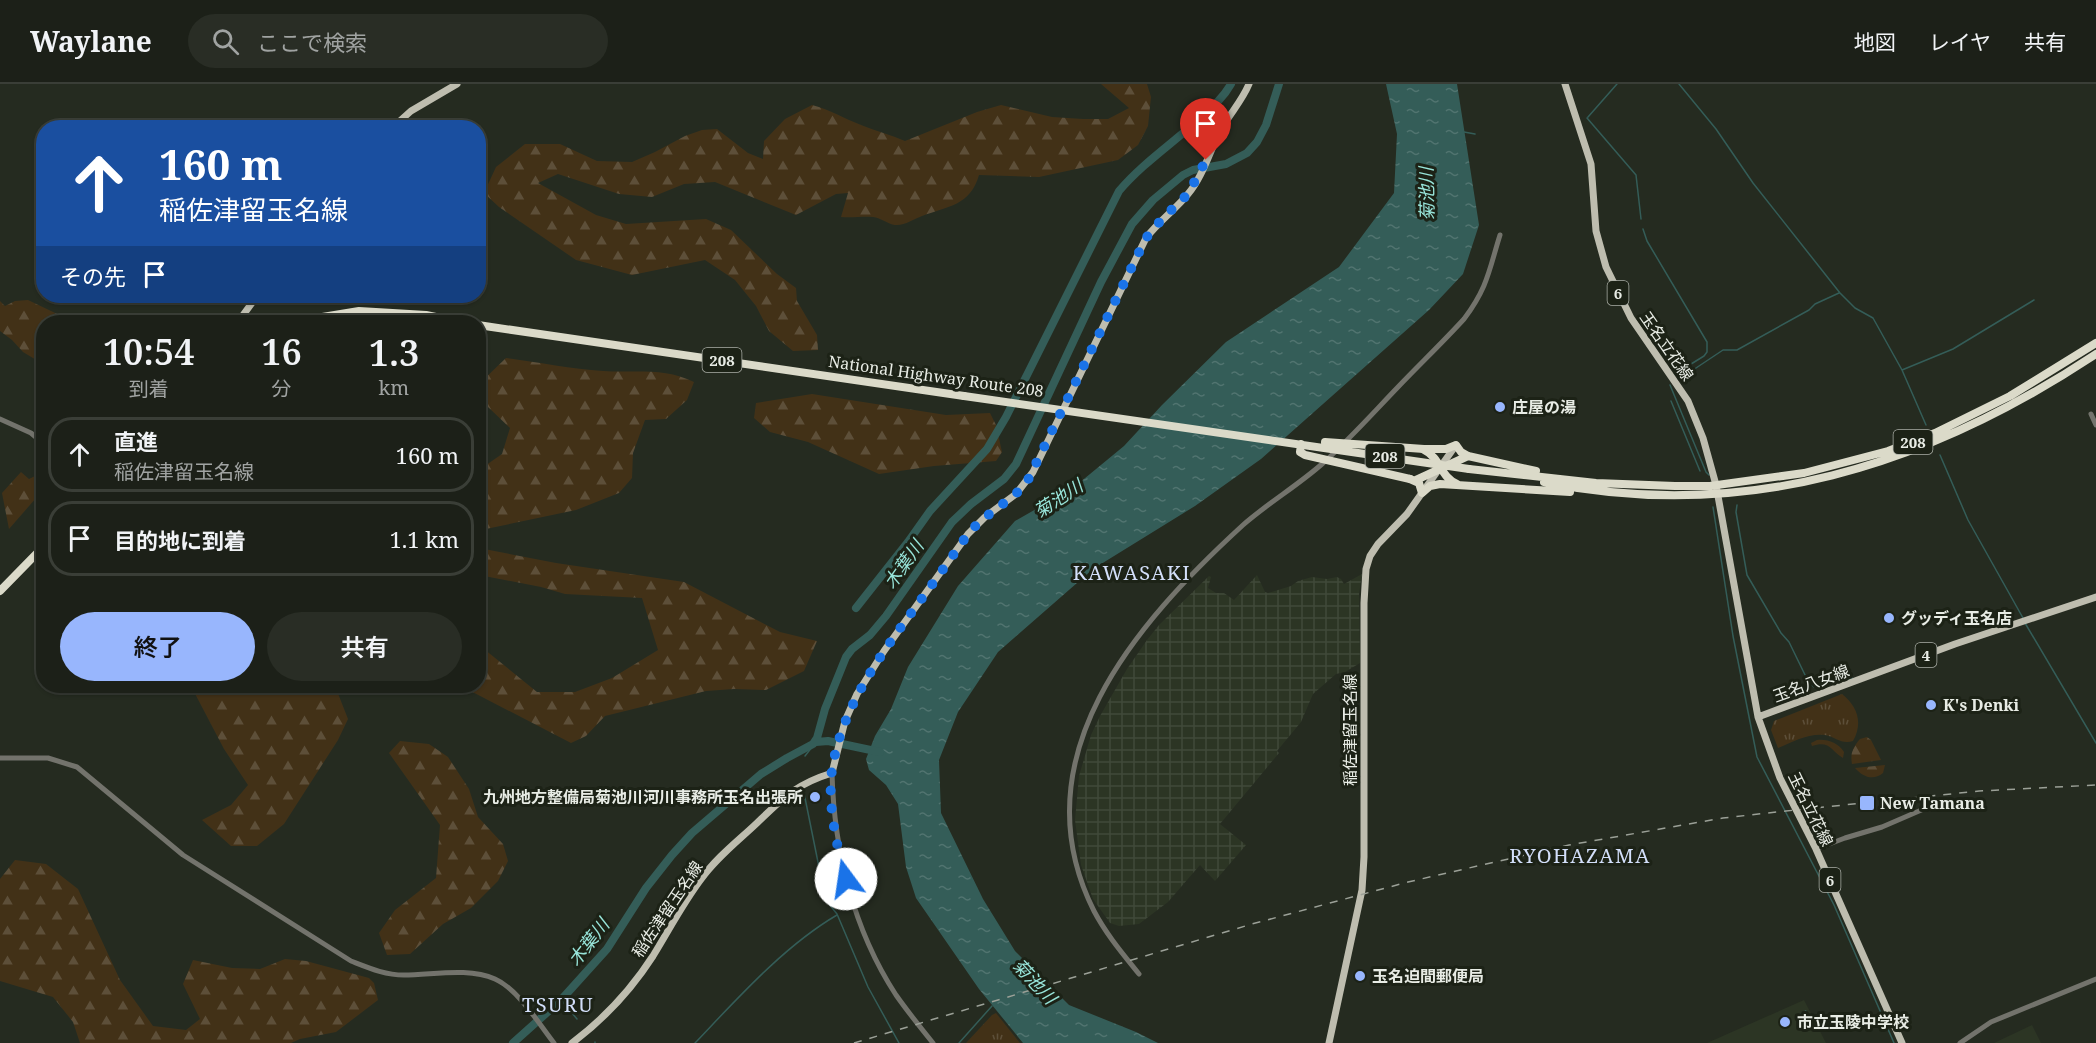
<!DOCTYPE html>
<html lang="ja">
<head>
<meta charset="utf-8">
<style>
  body { margin:0; font-family:"Noto Serif","Noto Sans JP",serif; background:#292d25; color:#f1f3f6; height:100vh; display:flex; flex-direction:column; font-size:22px; white-space:nowrap }
  * { box-sizing:border-box; margin:0 }
  p { font-size:20px; color:#a0a3a2 }
  .icon { flex:none; width:33px; height:33px; fill:none; stroke:currentColor; stroke-width:2; stroke-linecap:round; stroke-linejoin:round }
  .map { position:relative; flex:1; overflow:hidden }
  .panel { position:absolute; left:36px; top:231px; width:450px; height:378px; display:flex; flex-direction:column; background:#1c2018; border-radius:24px; box-shadow:0 2px 4px #0004,0 0 0 2px #3a3e37 }
  .panel>* { flex:none }
  .hud { position:absolute; left:36px; top:36px; width:450px; height:183px; border-radius:24px; box-shadow:0 2px 4px #0004,0 0 0 2px #3a3e37; background:#1a4fa0; color:#fff; overflow:hidden }
  .pin { position:absolute; display:grid; place-items:center; width:51px; height:51px; color:#fff; margin:-62px -26px; border-radius:50% 50% 50% 0; rotate:-45deg; box-shadow:0 0 6px #0007 }
  .pin .icon { rotate:45deg }
  .me { position:absolute; width:66px; margin:-33px; rotate:346deg; stroke-linejoin:round; filter:drop-shadow(0 0 4px #0008) }
  .turn { display:flex; align-items:center; gap:21px; height:126px; padding:0 24px; font-size:27px }
  .turn .icon { width:78px; height:78px; stroke-width:2.5 }
  .turn b { display:block; font-size:42px; line-height:51px }
  .then { display:flex; align-items:center; height:57px; padding:0 24px; background:#0003; gap:12px; font-size:22px }
  .eta { display:flex; justify-content:space-evenly; align-items:center; height:102px; text-align:center }
  .eta b { font-size:36px; font-weight:600; line-height:42px }
  .primary-button { display:flex; gap:12px; margin-top:auto; padding:12px 24px }
  .primary-button a { flex:1; height:69px; border-radius:36px; background:#98b6fd; color:#111; font-size:24px; font-weight:600; line-height:69px; text-align:center }
  .primary-button a+a { background:#292d25; color:#f1f3f6 }
  ul { padding:0; list-style:none }
  li { display:flex; align-items:center; gap:18px; height:75px; margin:0 12px 9px; padding:0 12px; border:3px solid #3a3e37; border-radius:24px }
  li div { flex:1 }
  li b { display:block; font-size:22px }
  li em { font-style:normal }
  header { display:flex; align-items:center; gap:36px; box-sizing:border-box; height:84px; padding:0 30px; background:#1c2018; border-bottom:2px solid #3a3e37 }
  header strong { font-size:28px }
  nav { display:flex; gap:33px; margin-inline-start:auto; font-size:21px }
  .search { width:420px; height:54px; background:#292d25; display:flex; align-items:center; gap:15px; box-sizing:border-box; padding:0 21px; border-radius:33px; color:#a0a3a2; font-size:22px }
  .map>svg:first-child { display:block }
  .built { fill:#2c3524 }
  .industrial { fill:url(#industrial-grid) }
  .forest { fill:url(#forest-firs) }
  .park { fill:url(#park-tufts) }
  .water { fill:url(#water-ripples) }
  .lines { fill:none; stroke-linecap:round; stroke-linejoin:round }
  .stream { stroke:#345d58; stroke-width:1.5 }
  .river { stroke:#345d58; stroke-width:8 }
  .minor { stroke:#73736c; stroke-width:5 }
  .major { stroke:#bebdaf; stroke-width:7 }
  .highway { stroke:#dbdac9; stroke-width:8 }
  .rail { stroke:#9ba097; stroke-width:1.5; stroke-dasharray:8 8; stroke-linecap:butt }
  .highway-bridge { stroke:#dbdac9; stroke-width:8 }
  .route { stroke:#1a73e8; stroke-width:10; stroke-dasharray:0 18 }
  .poi-dot { fill:#98b6fd; stroke:#1c2216; stroke-width:2 }
  .labels { text-anchor:middle; dominant-baseline:central; stroke-width:6; stroke-linejoin:round; paint-order:stroke }
  .shield { fill:#1c2216; stroke:#abafa7; stroke-width:1.5 }
  .shield-label { font-size:15px; font-weight:bold; fill:#e8ece5 }
  .street-label { font-size:16px; fill:#e8ece5; stroke:#1c2216 }
  .poi-label { font-size:16px; font-weight:bold; fill:#e8ece5; stroke:#1c2216; text-anchor:start }
  .water-label { font-size:18px; font-style:italic; fill:#98e5da; stroke:#1c2216 }
  .quarter-label { font-size:20px; letter-spacing:1.5px; fill:#d3dffa; stroke:#1c2216 }
</style>
</head>
<body>
<header>
<strong>Waylane</strong>
<div class="search"><svg class="icon" aria-label="search" viewBox="0 0 24 24"><circle cx="10" cy="10" r="6"/><path d="M15 15l6 6"/></svg>ここで検索</div>
<nav><a>地図</a><a>レイヤ</a><a>共有</a></nav>
</header>
<div class="map">
<svg width="2096" height="959" viewBox="0 0 2096 959">
  <defs>
    <pattern id="industrial-grid" width="8" height="8" patternUnits="userSpaceOnUse" patternTransform="scale(1.5)"><rect width="8" height="8" fill="#2c3524"/><path d="M0 4h8M4 0v8" fill="none" stroke="#404939"/></pattern>
    <pattern id="forest-firs" width="22" height="20" patternUnits="userSpaceOnUse" patternTransform="scale(1.5)"><rect width="22" height="20" fill="#423117"/><path d="M5 1l3.5 6h-7zM16 11l3.5 6h-7z" fill="#5d4f39"/></pattern>
    <pattern id="park-tufts" width="24" height="20" patternUnits="userSpaceOnUse" patternTransform="scale(1.5)"><rect width="24" height="20" fill="#423117"/><path d="M3 7l-1-3M5 7V3M7 7l1-3M15 17l-1-3M17 17v-4M19 17l1-3" fill="none" stroke="#5d4f39"/></pattern>
    <pattern id="water-ripples" width="26" height="14" patternUnits="userSpaceOnUse" patternTransform="scale(1.5)"><rect width="26" height="14" fill="#345d58"/><path d="M2 4q2-2 4 0t4 0M15 11q2-2 4 0t4 0" fill="none" stroke="#517470"/></pattern>
  </defs>
  <rect width="100%" height="100%" fill="#252b20"/>
  <path class="built" d="M1804,916L1826,959H1707Z
    M2032,941L2041,959H1994Z"/>
  <path class="industrial" d="M1362,490L1359,510L1360,579L1345,588L1336,590L1313,610L1301,638L1277,667L1279,669L1220,740L1246,761L1215,797L1200,781L1168,818L1139,840L1119,842L1110,839L1093,815L1081,781L1075,736L1079,692L1091,651L1100,632L1127,585L1147,556L1159,541L1209,492L1211,493L1208,504L1216,509H1224L1234,516L1257,491L1265,508L1268,509L1291,502L1298,497L1312,493L1327,495L1337,493L1341,495L1344,500Z"/>
  <path class="forest" d="M1101,0H1147L1151,13L1148,42L1138,61L1118,76L1039,93L979,91C970,122 948,122 922,132C914,135 904,142 895,141C888,140 881,134 873,133C863,132 853,134 841,133L848,109L836,110L796,131L715,98L684,100L652,113L619,110L558,90L538,99L596,131L626,140L706,135L731,146L777,190L796,204L797,217L817,251L818,266L793,267L769,247L756,222L735,196L705,176L632,191L576,176L499,123L484,109L496,83L525,60H560L597,77L632,78L655,68L685,52L702,46L717,45L748,69L763,75L764,57L785,35L812,21C831,26 843,34 861,41C876,47 891,51 905,57L977,28L1001,21L1052,33L1083,35H1108L1129,24Z
    M28,216L74,238H44L43,280L23,268L12,256L0,247V217L5,222L15,217Z
    M506,274C538,278 571,285 603,287C635,289 665,283 694,298L687,316L666,335L645,336L633,369L632,394L619,409L576,426L481,446L478,444L479,386L502,370L510,344L488,323L479,300Z
    M812,310L946,331L990,329L996,341L1002,368L996,377L934,382L879,390L808,358L770,348L754,334L756,319Z
    M21,388L29,395L35,392L43,401V406L9,445L2,409Z
    M479,464L556,479L684,498L780,548L817,557L804,587L766,606L734,605L706,607L605,632L586,652L571,659L461,602H478L479,561L537,608H575L612,594L658,566L642,514L565,510L541,503L479,491Z
    M191,602H335L348,635L338,656L284,740L257,762H231L202,736L231,721L248,701L224,665Z
    M1867,653L1871,656L1881,676L1852,680C1850,670 1853,663 1860,655Z
    M1817,656C1828,655 1838,659 1844,668L1843,674C1831,667 1830,656 1812,662L1811,659Z
    M400,657L429,660L448,673L469,705L478,733L503,760L508,777L498,797L471,824L443,840L410,870L387,871L379,849L395,826L436,794L440,741L389,669Z
    M1885,681L1883,689C1873,697 1863,693 1855,684Z
    M15,776L46,780L78,805L120,896L153,942L186,946L200,935L183,900L193,876L232,884L260,885L285,875L306,877L369,894L374,899L378,916L336,948L300,955L291,959H80L73,938L53,913L0,897V795Z"/>
  <path class="park" d="M1842,610C1858,623 1863,639 1853,657C1842,661 1836,653 1825,651C1809,649 1792,658 1778,664L1771,646L1774,637Z
    M996,929L1020,959H966L992,931Z"/>
  <path class="water" d="M1386,0H1457L1479,141L1463,190L1429,226L1261,375L1195,422L1093,485L998,568L958,628L939,676L941,729L983,815L1015,867L1069,921L1136,948L1158,959H1023L979,905L916,814L906,783L898,720L886,701L869,686L866,675L875,652L891,625L908,583L958,502L1015,437L1073,404L1124,362L1162,321L1226,258L1339,183L1394,109L1397,50Z
    M1806,926L1813,941L1801,946L1799,941L1803,938L1799,930Z"/>
  <g class="lines">
    <path class="stream" d="M1679,0L1716,45L1753,99L1840,209L1855,224L1873,234L1902,286L1926,341
      M1588,33L1617,0
      M1587,34L1636,91L1641,135
      M1464,48L1475,50
      M1643,145L1647,157L1707,258V268L1704,272L1675,290
      M1902,286L1953,265L2034,216
      M1687,290L1723,266H1737L1809,226L1815,220L1839,209
      M1670,301L1706,388L1709,391
      M1671,317L1700,387
      M1940,371L1968,436L2023,534
      M1737,421L1736,428L1747,491L1781,549L1789,558L1808,597L1814,603L1852,594
      M1713,423L1733,552L1757,673L1834,821L1894,959
      M2025,539L2096,659
      M805,672L816,658
      M803,704L821,793L829,820L837,830L868,903L899,959
      M561,916L577,935
      M595,958V959
      M695,959C737,915 784,862 837,831
      M959,959L992,922"/>
    <path class="river" d="M856,524L908,458L930,427L987,365L1006,333L1119,107C1141,81 1170,61 1196,38C1209,26 1222,16 1231,0
      M816,658L828,657L880,668
      M513,959L561,916L607,865L646,804L672,771L692,749L761,690L787,674L813,660L817,654L825,625L846,573L852,565L870,551L886,532L952,438L971,420L1004,395L1016,380L1101,198L1132,140L1153,116L1183,91L1193,86L1226,80L1247,69L1257,58L1266,41L1279,0"/>
    <path class="minor" d="M2091,330L2096,341
      M0,335L31,349L44,360
      M0,674H48L77,683L183,771L351,877C369,884 385,891 404,891C433,891 468,883 495,895C518,905 539,940 554,959
      M832,689C834,766 853,845 896,911C908,928 920,943 933,959
      M1816,765L1845,754L1882,743L1926,724
      M1139,890C1123,870 1106,850 1094,827C1017,674 1136,539 1243,441C1268,419 1297,402 1322,380C1349,356 1373,329 1398,303C1420,280 1443,258 1464,235C1488,203 1489,186 1500,151
      M1960,959L1991,938L2096,895"/>
    <path class="major" d="M1565,0L1591,80L1596,147L1606,183L1631,234L1688,317L1703,354L1716,401L1758,633L1780,694L1816,765L1902,959
      M392,44L411,27L457,0
      M238,238L257,212
      M1758,633L1955,560L2096,513
      M572,959C604,935 631,906 653,872C669,846 683,819 702,794C717,773 738,757 757,739C783,714 796,700 832,689L845,637L857,610L884,567L968,450L985,433L1016,410L1033,388L1146,154C1159,137 1175,126 1188,110C1204,91 1210,65 1222,44C1231,28 1242,17 1249,0
      M1329,959L1362,806L1364,773V519L1366,485L1370,472L1378,460L1407,430L1456,361"/>
    <path class="highway" d="M292,238L359,227L426,231L460,238
      M333,238L377,236L439,238
      M478,241L964,312
      M1424,365H1446L1456,361L1461,368L1468,372L1536,387
      M1424,366C1441,374 1440,393 1457,400
      M1469,385L1596,399L1675,402H1710L1804,389L1888,367L1935,349L2010,312L2096,259
      M1410,395L1419,399L1422,409L1430,402L1440,400L1570,408
      M1416,396L1468,372
      M1544,398C1746,439 1927,382 2096,270
      M0,507L44,462"/>
    <path class="rail" d="M854,959L1252,840L1408,798L1569,761L1723,734L1786,727L1979,707L2096,701"/>
    <path class="highway-bridge" d="M964,312L1469,385
      M1325,358L1424,365
      M1301,360L1300,368L1305,371L1410,395"/>
  </g>
  <g class="lines">
    <path class="route" d="M846,795C837,765 827,718 832,686C841,627 875,579 909,532C929,505 949,477 968,450C985,430 1008,419 1026,400L1146,154L1162,135L1188,110L1206,76"/>
  </g>
  <g class="poi-dot">
    <circle cx="1500" cy="323" r="6"/>
    <circle cx="1889" cy="534" r="6"/>
    <circle cx="1931" cy="621" r="6"/>
    <circle cx="815" cy="713" r="6"/>
    <rect x="1859" y="711" width="16" height="16" rx="3"/>
    <circle cx="1360" cy="892" r="6"/>
    <circle cx="1785" cy="938" r="6"/>
  </g>
  <g class="labels">
    <g class="shield">
      <rect x="1607.5" y="197" width="21" height="24" rx="4.5"/>
      <rect x="702.5" y="264" width="39" height="24" rx="4.5"/>
      <rect x="1893.5" y="346" width="39" height="24" rx="4.5"/>
      <rect x="1365.5" y="360" width="39" height="24" rx="4.5"/>
      <rect x="1915.5" y="559" width="21" height="24" rx="4.5"/>
      <rect x="1819.5" y="784" width="21" height="24" rx="4.5"/>
    </g>
    <g class="shield-label">
      <text x="1618" y="209">6</text>
      <text x="722" y="276">208</text>
      <text x="1913" y="358">208</text>
      <text x="1385" y="372">208</text>
      <text x="1926" y="571">4</text>
      <text x="1830" y="796">6</text>
    </g>
    <g class="street-label">
      <text transform="translate(1667 262) rotate(55)">玉名立花線</text>
      <text transform="translate(936 292) rotate(8)">National Highway Route 208</text>
      <text transform="translate(1811 599) rotate(-20)">玉名八女線</text>
      <text transform="translate(1350 646) rotate(-90)">稲佐津留玉名線</text>
      <text transform="translate(1811 725) rotate(64)">玉名立花線</text>
      <text transform="translate(667 825) rotate(-56)">稲佐津留玉名線</text>
    </g>
    <g class="poi-label">
      <text x="1512" y="323">庄屋の湯</text>
      <text x="1901" y="534">グッディ玉名店</text>
      <text x="1943" y="621">K's Denki</text>
      <text x="803" y="713" text-anchor="end">九州地方整備局菊池川河川事務所玉名出張所</text>
      <text x="1880" y="719">New Tamana</text>
      <text x="1372" y="892">玉名迫間郵便局</text>
      <text x="1797" y="938">市立玉陵中学校</text>
    </g>
    <g class="water-label">
      <text transform="translate(1426 110) rotate(-91)">菊池川</text>
      <text transform="translate(1058 414) rotate(-33)">菊池川</text>
      <text transform="translate(903 480) rotate(-55)">木葉川</text>
      <text transform="translate(588 858) rotate(-52)">木葉川</text>
      <text transform="translate(1035 897) rotate(47)">菊池川</text>
    </g>
    <g class="quarter-label">
      <text x="1132" y="488">KAWASAKI</text>
      <text x="1580" y="771">RYOHAZAMA</text>
      <text x="558" y="920">TSURU</text>
    </g>
  </g>
</svg>
<div class="pin" style="left:1206px;top:76px;background:#d93025"><svg class="icon" aria-label="arrive" viewBox="0 0 24 24"><path d="M6 21V4h12l-3 4 3 4H6"/></svg></div>
<svg class="me" style="left:846px;top:795px" viewBox="-20 -20 40 40"><circle r="19" fill="#fff"/><path d="M0-13L10 11 0 6-10 11z" fill="#1a73e8"/></svg>
<div class="hud">
<div class="turn"><svg class="icon" aria-label="ahead" viewBox="0 0 24 24"><path d="M12 20V5M6 11l6-6 6 6"/></svg><div><b>160 m</b>稲佐津留玉名線</div></div>
<div class="then">その先<svg class="icon" aria-label="arrive" viewBox="0 0 24 24"><path d="M6 21V4h12l-3 4 3 4H6"/></svg></div>
</div>
<section class="panel">
<div class="eta">
<div><b>10:54</b><p>到着</p></div>
<div><b>16</b><p>分</p></div>
<div><b>1.3</b><p>km</p></div>
</div>
<ul>
<li><svg class="icon" aria-label="ahead" viewBox="0 0 24 24"><path d="M12 20V5M6 11l6-6 6 6"/></svg><div><b>直進</b><p>稲佐津留玉名線</p></div><em>160 m</em></li>
<li><svg class="icon" aria-label="arrive" viewBox="0 0 24 24"><path d="M6 21V4h12l-3 4 3 4H6"/></svg><div><b>目的地に到着</b></div><em>1.1 km</em></li>
</ul>
<div class="primary-button"><a>終了</a><a>共有</a></div>
</section>
</div>
</body>
</html>
